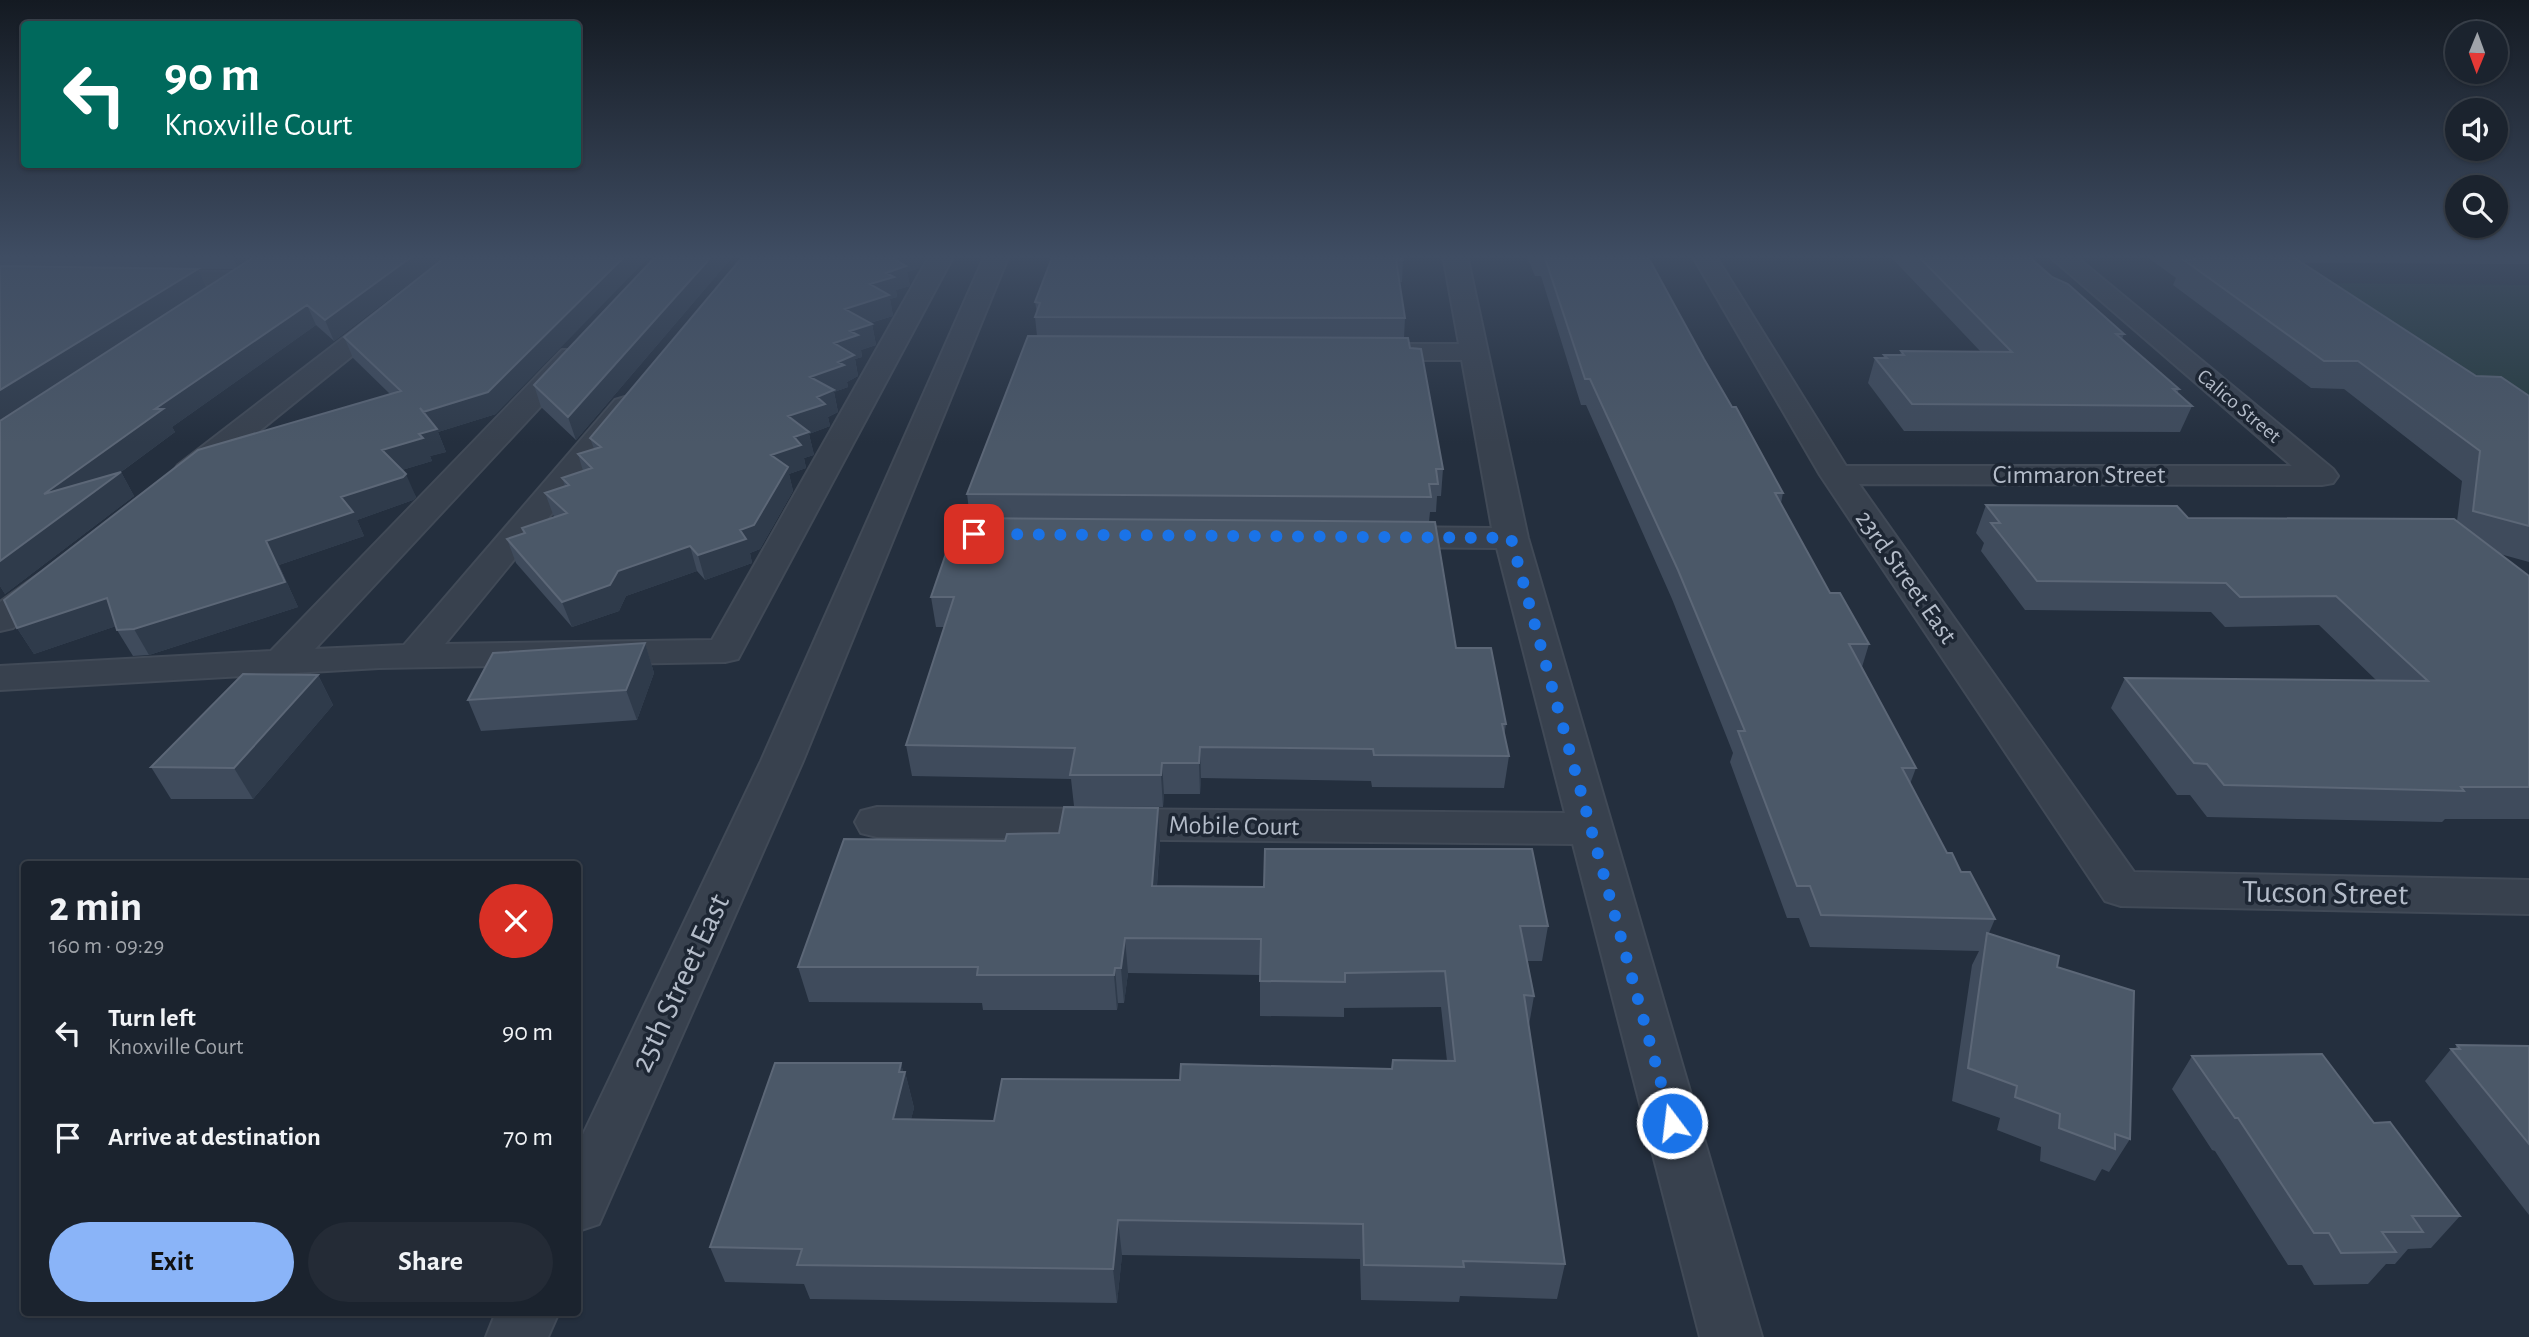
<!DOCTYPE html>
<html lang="en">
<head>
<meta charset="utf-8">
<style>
  body { margin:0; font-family:"Alegreya Sans",sans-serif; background:#242b36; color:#f1f3f6; height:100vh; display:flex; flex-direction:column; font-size:26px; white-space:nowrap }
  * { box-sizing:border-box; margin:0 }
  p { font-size:23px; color:#a0a4aa }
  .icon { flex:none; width:38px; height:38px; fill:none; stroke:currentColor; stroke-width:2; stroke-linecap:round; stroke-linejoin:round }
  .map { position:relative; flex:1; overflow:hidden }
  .drawer { position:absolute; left:21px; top:861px; width:560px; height:455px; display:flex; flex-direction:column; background:#1b232e; border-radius:7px; box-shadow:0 2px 5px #0004,0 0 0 2px #39404a }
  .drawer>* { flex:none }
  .guide { position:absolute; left:21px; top:21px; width:560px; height:147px; border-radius:7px; box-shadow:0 2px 5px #0004,0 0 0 2px #39404a; background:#00695c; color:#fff; overflow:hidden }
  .needle { width:46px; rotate:181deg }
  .controls { position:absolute; left:2445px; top:21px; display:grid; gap:14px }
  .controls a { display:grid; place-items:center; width:63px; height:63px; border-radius:50%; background:#1b232e; box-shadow:0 2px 5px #0004,0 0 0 2px #39404a; font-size:35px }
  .pin { position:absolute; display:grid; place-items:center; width:60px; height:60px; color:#fff; margin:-30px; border-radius:14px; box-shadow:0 4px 10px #0006 }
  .me { position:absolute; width:77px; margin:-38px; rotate:345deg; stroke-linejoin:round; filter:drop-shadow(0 0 5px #0008) }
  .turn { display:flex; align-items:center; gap:24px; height:147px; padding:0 28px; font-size:32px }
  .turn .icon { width:91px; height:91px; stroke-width:2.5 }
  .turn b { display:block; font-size:49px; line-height:60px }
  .round { display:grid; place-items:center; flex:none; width:74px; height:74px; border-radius:37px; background:#242b36 }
  .overview { display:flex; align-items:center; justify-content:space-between; height:119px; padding:0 28px }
  h1 { font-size:42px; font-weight:600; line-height:52px }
  .button { display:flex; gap:14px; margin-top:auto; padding:14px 28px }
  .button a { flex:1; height:80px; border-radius:42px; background:#8ab4f8; color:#111; font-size:28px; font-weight:600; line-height:80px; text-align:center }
  .button a+a { background:#242b36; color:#f1f3f6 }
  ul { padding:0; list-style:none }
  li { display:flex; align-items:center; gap:21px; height:105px; padding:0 28px }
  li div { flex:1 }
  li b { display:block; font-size:26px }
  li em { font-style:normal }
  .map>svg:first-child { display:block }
  .green { fill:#263c3f }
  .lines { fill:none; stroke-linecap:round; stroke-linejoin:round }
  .minor-casing { stroke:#414a57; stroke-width:4 }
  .minor { fill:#38414e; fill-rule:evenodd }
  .wall { fill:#3f4b5c; fill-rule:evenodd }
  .shaded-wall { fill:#2f3b4b }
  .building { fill:#4b5868; stroke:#5c6777; stroke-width:2 }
  .route { stroke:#1a73e8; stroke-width:12; stroke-dasharray:0 21.6 }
  .labels { text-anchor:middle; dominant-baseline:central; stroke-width:7; stroke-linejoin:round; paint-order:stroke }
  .far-street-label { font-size:21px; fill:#b4bcc9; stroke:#1d2633 }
  .street-label { font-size:26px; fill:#b4bcc9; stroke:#1d2633 }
  .near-street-label { font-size:32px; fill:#b4bcc9; stroke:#1d2633 }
</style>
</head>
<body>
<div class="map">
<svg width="2529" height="1337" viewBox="0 0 2529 1337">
  <rect width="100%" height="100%" fill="#242f3e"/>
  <path class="green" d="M2317,283L2529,285V421Z"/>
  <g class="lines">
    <g class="minor-casing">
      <path id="minor" d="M451,255H477L200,479L189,481L178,479L173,472L178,465Z
        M930,255H954L738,659L725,662L379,668L0,690V666L271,651L562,350H582L586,356L582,362L315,649L404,645L615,400L625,397L635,400L639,406L635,412L445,644L712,640Z
        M985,255H1009L803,761L599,1224L578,1231V1145L761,761Z
        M1443,255H1467L1528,538L1762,1337H1700L1573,844L877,837L861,833L855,822L861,811L877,807L1565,813L1497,548L1387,547L1375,544L1370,537L1375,530L1387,527L1492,528L1462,360H1369L1359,358L1356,352L1359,346L1369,344H1459Z
        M1692,255H1715L1846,466H2292L2048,255H2074L2333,469L2338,476L2333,483L2322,485L1859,484L2134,872L2529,880V914L2121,906L2105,901L1820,475Z
        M149,271L245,272L254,274L257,279L254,284L245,286L140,283L137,278L140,273Z
        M51,570L63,574L69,581L63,588L13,628L0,631V602L39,574Z
        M496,1312H559L548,1337H486Z"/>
    </g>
    <use href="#minor" class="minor"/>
  </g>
  <path class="wall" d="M0,255H447L334,341L316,325L172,427L175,432L121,472L134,496L5,594L0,586ZM198,269H235L207,288Z
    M657,255H734L576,440L541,407L534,385Z
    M744,255L920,268L907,272L910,286L896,290L897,297L890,299L893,316L870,323L872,324L876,345L861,350L862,357L855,359L858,376L847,382L848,387L834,392L838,412L828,417L830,426L809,434L814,455L804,458L806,468L789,474L793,491L760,549L750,553L752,563L705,580L697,571L626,596L619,611L572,627L516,563L507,539L523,533L522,528L554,517L545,493L565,486L562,478L583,471L578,454L594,449L590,438Z
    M1053,255L1403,260L1402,282H1399L1405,318L1404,338L1410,348L1443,469L1441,496H1437L1436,512H1430L1429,522L1456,648L1506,724L1504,736L1509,756L1504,788L1372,787L1371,781L1201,778L1200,794H1164L1163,807L1074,806L1071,779L912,776L906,745L944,627H936L931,597L970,518L967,494L1037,336L1035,317L1037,313L1035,302Z
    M1526,255H1647L1704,359L1783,493L1781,503L1830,593L1869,644L1862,667L1916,768L1910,784L1947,853L1995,919L1989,933L2057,967L2130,1139L2109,1172L2102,1169L2095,1181L2040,1161L2041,1147L1997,1130L2000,1118L1952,1101L1972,965L1979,951L1810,947L1799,918H1787L1730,762L1733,753L1672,599L1586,405H1581L1541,276H1535Z
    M1889,255H2027L2052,277L2124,334L2122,339L2179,389L2177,394L2192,406L2180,432L1904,431L1868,383L1875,358H1883L1884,355H1900L1901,351H1980Z
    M2148,255H2529V264L2302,263L2476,376L2529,396V562L2500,554L2529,576V819H2445L2442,822L2207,817L2190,795H2177L2111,708L2125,678L2376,680L2319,625L2225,627L2211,612L2025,610L1981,551L1984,543L1976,533L1986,505L2188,518L2457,521L2462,481L2344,389L2311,388L2173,285L2176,278L2147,257Z
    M344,337L496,414L438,432L446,452L430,456L432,461L402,470L416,497L413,500L357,520L364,536L279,565L298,607L149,655L133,656L117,630L116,626L34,654L17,628L390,394L353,358Z
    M645,643L654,673L637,720L481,731L468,700Z
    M318,675L333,705L253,799H171L151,767Z
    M1158,808L1160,842L1157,886L1548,926L1542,961H1527L1534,996L1529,1025L1565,1264L1557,1299L1460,1296L1459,1302L1361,1300L1360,1259L1122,1255L1117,1303L810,1299L804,1284L725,1282L710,1247L901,1063L903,1072H905L914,1108L911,1119L994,1121L1180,1080L1392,1069L1447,1061L1441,1007L1344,1008V1017L1260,1016V975L1128,973L1124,1003H1118L1117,1010H983L982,1003L809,1002L798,967L1005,841L1059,833Z
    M2457,1045L2529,1046V1215L2425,1081L2451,1049H2455Z
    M2192,1056L2374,1123L2460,1216L2431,1248L2408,1249L2395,1264H2386L2368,1284L2314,1285L2302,1265H2288L2215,1151L2212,1150L2172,1089Z"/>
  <path class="shaded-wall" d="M232,255H259L238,269Z
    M414,255H447L334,341L325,320Z
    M626,255H651L496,414L438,432L446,452L430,456L432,461L392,473L382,450L419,434L423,412Z
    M713,255H734L576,440L568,417Z
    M893,255H928L920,268L907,272L910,286L896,290L897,297L890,299L893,316L849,329L845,309L870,284L886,273L889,256Z
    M198,269L207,289L0,421V390Z
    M307,305L316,325L172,427L175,432L110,480L121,472L134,496L5,594L0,586V561L44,494L155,409Z
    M872,324L876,345L861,350L862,357L855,359L858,376L847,382L848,387L834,392L838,412L828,417L830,426L809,434L814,455L804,458L806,468L789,474L793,491L760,549L750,553L752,563L705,580L698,555L740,530L771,455L788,416L810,377L834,343L850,331Z
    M406,474L416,497L413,500L357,520L364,536L279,565L298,607L149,655L134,629L266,541L341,497Z
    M690,546L697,571L626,596L619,611L572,627L562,602L618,571Z
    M107,598L122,624L34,654L17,628Z
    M645,643L654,673L637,720L626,690Z
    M318,675L333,705L253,799L234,768Z
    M1200,747L1201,778L1200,794L1199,763Z
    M1162,763L1164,794L1163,807L1161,775Z
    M1158,808L1160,842L1154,921L1152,886Z
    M1125,938L1128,973L1124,1003L1121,968Z
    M1115,968L1118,1003L1117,1010L1114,975Z
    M901,1063L904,1076L905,1072L914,1108L902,1154L893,1119L899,1072Z
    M1118,1220L1122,1255L1117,1303L1113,1269Z"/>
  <path class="building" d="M257,255H414L325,320L307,305L155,409H163L44,494L121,472L0,561V421Z
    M448,255H626L488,392L423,412L420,408L437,429L419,434L423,438L382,450L406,474L403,477L341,497L353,512L266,541L285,582L134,629L117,630L107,598L17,628L4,600L198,450L401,391L344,337Z
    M657,255H713L568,417L534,385Z
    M744,255H893L889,256L906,266L886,273L894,277L870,284L889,295L845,309L872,324L850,331L858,335L834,343L854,355L838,362L844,365L810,377L834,390L817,397L825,404L788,416L809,432L794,437L801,445L771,455L788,467L754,525L740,530L746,539L698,555L690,546L618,571L610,585L562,602L507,539L525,533L522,528L567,513L545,493L569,485L562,478L592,468L578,454L601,447L590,438Z
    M1053,255H1403V260H1396L1405,318L1035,317L1040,303L1035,302Z
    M1544,255H1647L1704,359L1732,407H1736L1783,493H1775L1830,593H1840L1869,644H1849L1916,768H1902L1947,853H1952L1961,872H1970L1995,919L1821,915L1810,886H1797L1738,731H1745L1678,570L1590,379H1585Z
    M1917,255H2027L2052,277L2068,284L2124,334H2116L2179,389H2173L2192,406L1912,404L1875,358H1887L1884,355H1904L1901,351L2012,352Z
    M2189,255H2290L2476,376L2501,377L2529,396V526L2473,511L2480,451L2358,361H2324L2184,260H2196Z
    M0,266L198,269L0,390Z
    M1028,336L1408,338L1410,348L1421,349L1443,469H1436L1438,484H1429L1431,497L967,494Z
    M1986,505L2177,506L2188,518L2454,519L2529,576V787H2461L2464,791L2224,785L2207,764L2194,763L2125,678L2428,681L2336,596L2240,597L2226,583L2037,581L1991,523H2000Z
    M959,516L970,518L1435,522L1456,648H1491L1506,724H1502L1509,756L1374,755L1373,749L1200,747L1199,763H1162L1161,775H1070L1075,748L906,745L954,597H931Z
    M645,643L626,690L468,700L493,653Z
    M243,674L318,675L234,768L151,767Z
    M1064,807L1158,808L1152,886L1264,887L1265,849H1532L1548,926H1520L1534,996L1524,995L1565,1264L1463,1261L1464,1267L1364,1265L1363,1224L1118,1220L1113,1269L797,1265L802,1249L710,1247L775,1063H901L899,1072H905L893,1119L994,1121L1002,1079L1180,1080L1181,1064L1392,1069L1393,1060L1455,1061L1445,971L1345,973V982L1260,981L1261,939L1125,938L1121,968H1115L1114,975H977L978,967H798L844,839L1005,841L1007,834L1059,833Z
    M1987,933L2059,956L2057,967L2134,991L2130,1139L2115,1134V1149L2059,1128L2060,1114L2015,1097L2017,1086L1968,1068Z
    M2457,1045L2529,1046V1144L2451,1049H2460Z
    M2322,1054L2374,1123L2390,1122L2460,1216H2412L2423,1232H2382L2396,1252L2341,1253L2329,1233H2314L2238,1118H2235L2192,1056Z"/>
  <linearGradient id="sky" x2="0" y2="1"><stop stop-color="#141a22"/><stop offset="0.58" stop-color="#3f4d63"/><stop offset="1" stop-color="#3f4d63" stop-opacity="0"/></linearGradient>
  <rect width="2529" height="443" fill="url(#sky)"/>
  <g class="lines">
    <path class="route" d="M974,534L1511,538L1672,1123"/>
  </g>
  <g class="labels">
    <g class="far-street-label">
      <text transform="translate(2239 406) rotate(40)">Calico Street</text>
    </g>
    <g class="street-label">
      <text x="2079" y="475">Cimmaron Street</text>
      <text transform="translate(1906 577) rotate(55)">23rd Street East</text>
      <text transform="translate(1234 826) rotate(1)">Mobile Court</text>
    </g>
    <g class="near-street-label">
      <text transform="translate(2325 893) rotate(1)">Tucson Street</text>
      <text transform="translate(680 983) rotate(-65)">25th Street East</text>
    </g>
  </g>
</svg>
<div class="controls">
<a><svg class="needle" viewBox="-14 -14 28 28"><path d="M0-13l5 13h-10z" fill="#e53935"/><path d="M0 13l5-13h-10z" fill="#a0a4aa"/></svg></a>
<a><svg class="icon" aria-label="sound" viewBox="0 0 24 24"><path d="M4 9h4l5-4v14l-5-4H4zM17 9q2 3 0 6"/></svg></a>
<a><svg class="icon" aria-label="search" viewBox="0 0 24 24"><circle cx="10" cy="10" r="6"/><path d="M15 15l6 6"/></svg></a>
</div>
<div class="pin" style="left:974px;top:534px;background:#d93025"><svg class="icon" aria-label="arrive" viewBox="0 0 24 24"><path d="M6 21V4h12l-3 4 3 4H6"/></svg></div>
<svg class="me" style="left:1672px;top:1123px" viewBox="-20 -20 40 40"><circle r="17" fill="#1a73e8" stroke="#fff" stroke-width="3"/><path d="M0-11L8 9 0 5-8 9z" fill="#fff"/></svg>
<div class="guide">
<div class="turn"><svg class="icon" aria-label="left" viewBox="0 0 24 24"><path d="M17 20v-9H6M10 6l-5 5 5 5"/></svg><div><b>90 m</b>Knoxville Court</div></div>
</div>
<section class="drawer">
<div class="overview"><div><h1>2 min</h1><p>160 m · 09:29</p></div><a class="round" style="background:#d93025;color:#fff"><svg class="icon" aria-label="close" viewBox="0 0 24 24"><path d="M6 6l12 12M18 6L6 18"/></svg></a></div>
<ul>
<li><svg class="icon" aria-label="left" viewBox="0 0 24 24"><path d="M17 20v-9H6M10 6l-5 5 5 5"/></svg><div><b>Turn left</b><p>Knoxville Court</p></div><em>90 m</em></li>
<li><svg class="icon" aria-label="arrive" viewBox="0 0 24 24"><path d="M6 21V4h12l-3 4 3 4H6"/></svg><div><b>Arrive at destination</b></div><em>70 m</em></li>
</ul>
<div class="button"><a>Exit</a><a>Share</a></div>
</section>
</div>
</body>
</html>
